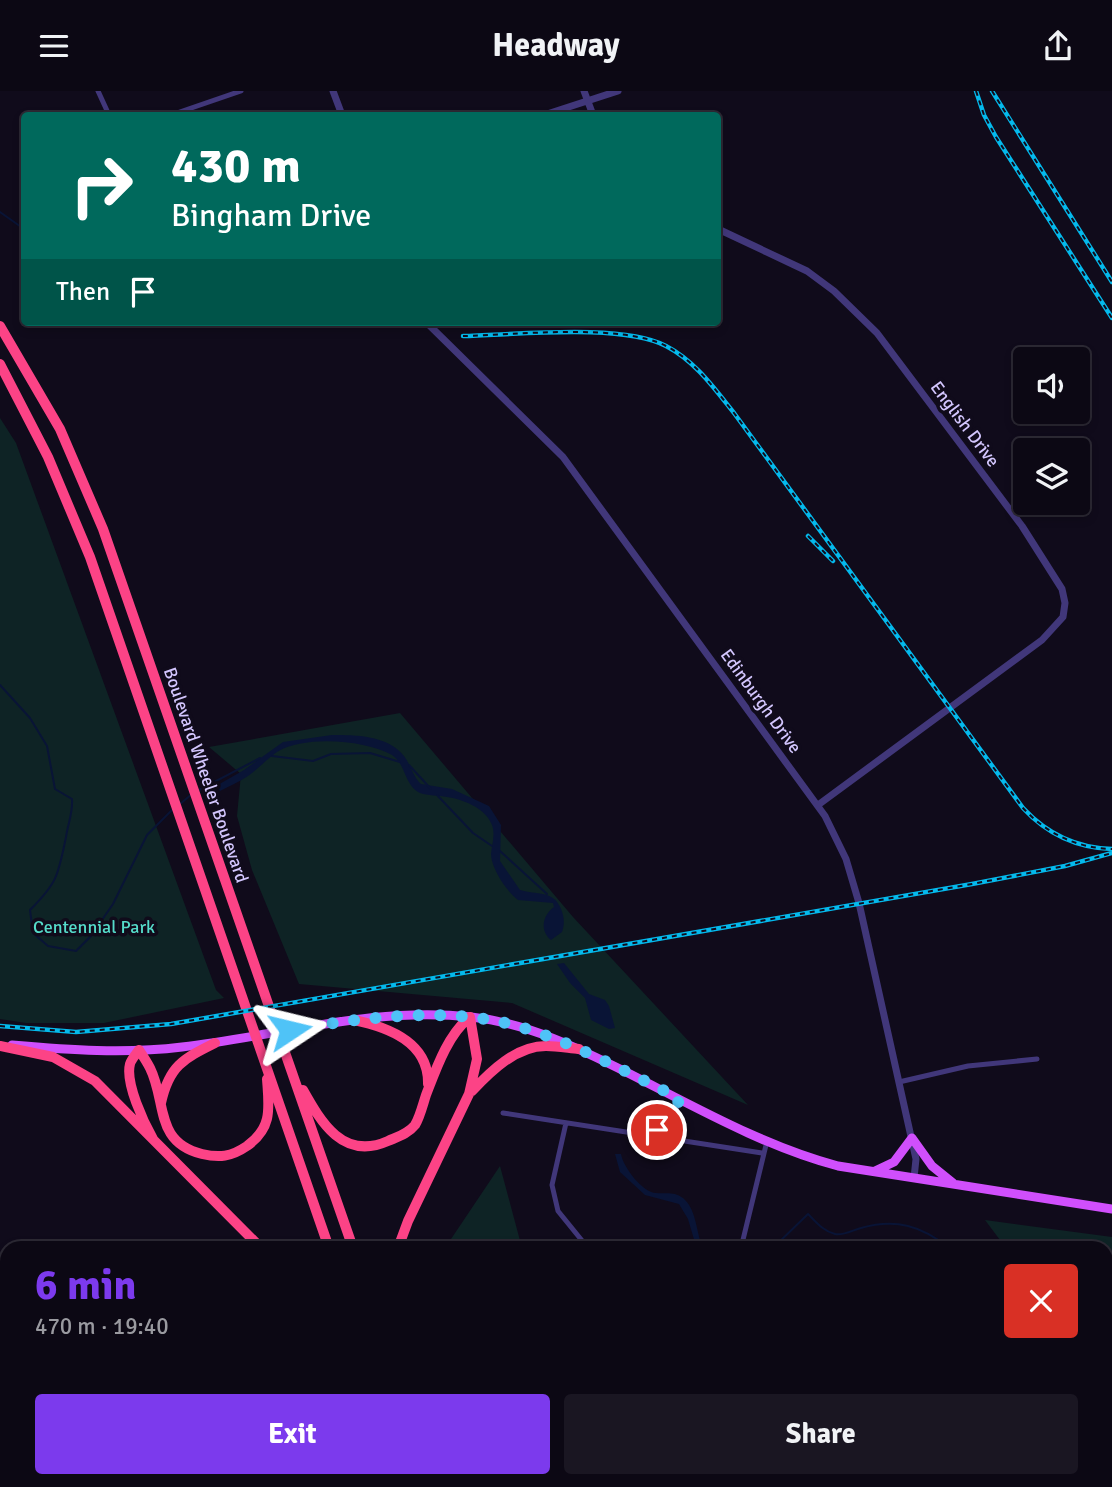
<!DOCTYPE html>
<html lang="en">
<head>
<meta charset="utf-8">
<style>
  body { margin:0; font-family:Signika,sans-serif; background:#1a1622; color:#f1f3f6; height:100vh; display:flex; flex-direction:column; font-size:26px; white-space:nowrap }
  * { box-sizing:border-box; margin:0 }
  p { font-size:23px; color:#9a9aa0 }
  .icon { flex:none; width:38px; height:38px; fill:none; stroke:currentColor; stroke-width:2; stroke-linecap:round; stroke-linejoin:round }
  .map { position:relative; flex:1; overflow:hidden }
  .details { position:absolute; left:0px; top:1150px; width:1113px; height:247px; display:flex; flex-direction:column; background:#0c0814; border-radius:21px 21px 0 0; box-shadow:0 4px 10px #0003,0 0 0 2px #2c2934 }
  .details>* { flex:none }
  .top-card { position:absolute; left:21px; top:21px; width:700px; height:214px; border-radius:7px; box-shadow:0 4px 10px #0003,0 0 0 2px #2c2934; background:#00695c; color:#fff; overflow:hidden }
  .controls { position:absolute; left:1013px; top:256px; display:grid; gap:14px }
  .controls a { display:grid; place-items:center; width:77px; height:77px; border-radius:7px; background:#0c0814; box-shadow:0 4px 10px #0003,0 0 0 2px #2c2934; font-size:35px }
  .pin { position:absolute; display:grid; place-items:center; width:60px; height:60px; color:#fff; margin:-30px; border:4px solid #fff; border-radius:50%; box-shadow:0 2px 7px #0007 }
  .me { position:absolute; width:77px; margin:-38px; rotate:80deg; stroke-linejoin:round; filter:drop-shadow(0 0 5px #0008) }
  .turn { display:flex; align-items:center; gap:24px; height:147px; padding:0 35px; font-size:32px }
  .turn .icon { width:91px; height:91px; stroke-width:2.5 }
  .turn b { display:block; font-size:49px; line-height:60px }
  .then { display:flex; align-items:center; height:66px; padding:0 35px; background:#0003; gap:14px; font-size:26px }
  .round { display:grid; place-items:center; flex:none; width:74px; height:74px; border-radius:7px; background:#1a1622 }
  .summary { display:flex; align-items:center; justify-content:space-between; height:119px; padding:0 35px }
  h1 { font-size:42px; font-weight:700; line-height:52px; color:#7c3aed }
  .cta { display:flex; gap:14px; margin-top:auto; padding:14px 35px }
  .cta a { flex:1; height:80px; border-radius:7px; background:#7c3aed; color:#fff; font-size:28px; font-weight:700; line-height:80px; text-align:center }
  .cta a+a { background:#1a1622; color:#f1f3f6 }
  header { display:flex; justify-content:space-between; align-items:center; height:91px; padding:0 35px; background:#0c0814; font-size:32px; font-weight:700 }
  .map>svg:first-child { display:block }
  .green { fill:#0e2325 }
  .water { fill:#091436 }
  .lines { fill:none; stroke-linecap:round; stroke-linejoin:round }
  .stream { stroke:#091436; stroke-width:2 }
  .minor { stroke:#41377a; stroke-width:5 }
  .tertiary { stroke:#41377a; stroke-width:7 }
  .primary { stroke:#d04ffc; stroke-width:9 }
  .motorway { stroke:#fc4386; stroke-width:10 }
  .rail-casing { stroke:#04b9ec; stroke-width:4.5 }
  .rail { stroke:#100b1b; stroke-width:2; stroke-dasharray:5; stroke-linecap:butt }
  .route { stroke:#4fc3f7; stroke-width:12; stroke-dasharray:0 21.6 }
  .labels { text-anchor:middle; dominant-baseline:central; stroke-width:7; stroke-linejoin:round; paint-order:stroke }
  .street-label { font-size:18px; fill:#d3c6fe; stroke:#100b1b }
  .park-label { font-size:18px; fill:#55dbca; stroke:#100b1b }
</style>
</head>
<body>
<header><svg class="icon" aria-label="menu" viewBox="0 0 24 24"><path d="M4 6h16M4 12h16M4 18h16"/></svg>Headway<svg class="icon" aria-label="share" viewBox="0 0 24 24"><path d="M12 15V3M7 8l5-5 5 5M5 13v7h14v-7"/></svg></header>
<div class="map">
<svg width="1112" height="1396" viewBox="0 0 1112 1396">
  <rect width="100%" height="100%" fill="#100b1b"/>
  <path class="green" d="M0,327L16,352L216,899L224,907L104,932H26L0,928Z
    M400,622L573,826L748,1014L512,912L299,893L252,779L237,725L241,683L209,656Z
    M500,1075L522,1157H445Z
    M985,1129L1112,1146V1297L1106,1289V1157H1006Z"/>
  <path class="water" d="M332,644C356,644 387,644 404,665C411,674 413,686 421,693L452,698L489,715L501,734L500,770L520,799C536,804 554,799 561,818C564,826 565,832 562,841L551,849C539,839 543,824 554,816L553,812L518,809C507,801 491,777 491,763C492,753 496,741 491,732C485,717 462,708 447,706C438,704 428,705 420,702C404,694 406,673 392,664C365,649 305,644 277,661C267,668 258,678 248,685C239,691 229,695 220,700L216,695L244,679L283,651Z
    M564,872L589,903L605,909L609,915L615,937L609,938L591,929L585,907L570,892L557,873Z
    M615,1063H621C623,1076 643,1102 656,1102C666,1103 674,1100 683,1107C696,1118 696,1138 701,1152H715L728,1157L696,1155L688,1128L679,1113L645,1104L620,1081Z"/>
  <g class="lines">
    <path class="stream" d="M0,121L24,138
      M592,231H617
      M0,594L30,627L47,655L55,698L72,708C73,722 68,732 66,746C58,784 58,791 30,819L33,842L48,855L76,860L91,845L113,813L147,744L173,718
      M272,665L313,670L331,663L370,662L400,671
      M409,674L431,698
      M197,700L260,667
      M437,704L473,742L492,755
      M180,713L192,703
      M500,760L547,803
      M773,1157L808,1123C816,1131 823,1140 835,1143C843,1145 853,1139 861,1137C896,1127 922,1135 949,1157
      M1106,1381L1112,1384"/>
    <path class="minor" d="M98,0L109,24
      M171,24L241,0
      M899,991L968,975L1037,968
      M503,1022L762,1062
      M566,1032L552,1094L558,1120L588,1157
      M643,1043C666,1036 674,1032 679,1008
      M741,1157L767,1050
      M0,1314L7,1322
      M134,1390L136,1396
      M253,1390L259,1396
      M762,1390L785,1396
      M897,1390L899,1396
      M58,1396L60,1390
      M689,1396L690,1390
      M908,1396L927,1390"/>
    <path class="tertiary" d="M333,0L342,24
      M584,0L593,24
      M544,24L618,0
      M718,138L807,180L834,200L877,242L1022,435L1062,498L1065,512L1063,526L1042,549L818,714
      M426,231L563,366L825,725L846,768L859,812L916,1068L914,1087"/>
    <path class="primary" d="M12,954C69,959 125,963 182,956C278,945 373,915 471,926C528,932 580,958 630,983C697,1017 766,1056 838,1075L1112,1118
      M875,1080L894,1071L912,1047L932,1075L953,1092"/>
    <path class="motorway" d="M0,235L60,338L103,438L353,1157
      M0,273L48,366L90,466L329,1157
      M354,929C388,936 429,951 428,993
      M0,955L53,966L95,990L261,1157
      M303,999C321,1031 343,1070 388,1050C397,1046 408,1043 415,1034C420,1026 423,1013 426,1004C436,978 448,943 470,926L477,968L469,1003L408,1130L398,1157
      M472,1000C491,980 516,955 546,955C557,955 568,957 579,958
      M161,1012C169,975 183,968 215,952
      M153,1048C144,1032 125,992 130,973C131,969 136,963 139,959C143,965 147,971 150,977C167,1011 154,1051 202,1063C219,1067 231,1066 247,1055C273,1036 269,1017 267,988
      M410,1390L412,1396
      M434,1390L436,1396"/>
    <g class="rail-casing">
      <path id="rail" d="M976,0L984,24L996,46L1112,227
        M992,0L1112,191
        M463,245C514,244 622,232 666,255C695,270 714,297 734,322L1023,717C1047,743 1077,757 1112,758
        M808,445L833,470
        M0,935L76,941L171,933L972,793L1065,775L1112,762"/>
    </g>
    <use href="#rail" class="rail"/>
  </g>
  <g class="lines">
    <path class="route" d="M290,939C350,929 409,920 471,926C545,934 613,975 679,1007C676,1024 672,1031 657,1039"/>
  </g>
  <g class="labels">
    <g class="street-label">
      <text transform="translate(965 333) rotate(53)">English Drive</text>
      <text transform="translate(761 610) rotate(54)">Edinburgh Drive</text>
      <text transform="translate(206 684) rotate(71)">Boulevard Wheeler Boulevard</text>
    </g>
    <g class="park-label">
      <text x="94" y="836">Centennial Park</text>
    </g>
  </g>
</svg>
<div class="controls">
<a><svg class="icon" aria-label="sound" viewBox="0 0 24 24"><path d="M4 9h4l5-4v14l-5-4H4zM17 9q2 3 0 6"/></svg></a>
<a><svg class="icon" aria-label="layers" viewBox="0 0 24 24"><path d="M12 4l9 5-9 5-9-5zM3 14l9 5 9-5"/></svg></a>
</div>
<div class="pin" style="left:657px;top:1039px;background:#d93025"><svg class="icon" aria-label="arrive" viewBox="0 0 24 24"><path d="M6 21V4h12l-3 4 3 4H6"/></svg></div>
<svg class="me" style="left:290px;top:939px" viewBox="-20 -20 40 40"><path d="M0-17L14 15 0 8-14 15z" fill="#4fc3f7" stroke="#fff" stroke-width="4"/></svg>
<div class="top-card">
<div class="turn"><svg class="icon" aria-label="right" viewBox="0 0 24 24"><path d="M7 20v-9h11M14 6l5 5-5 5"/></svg><div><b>430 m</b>Bingham Drive</div></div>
<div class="then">Then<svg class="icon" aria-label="arrive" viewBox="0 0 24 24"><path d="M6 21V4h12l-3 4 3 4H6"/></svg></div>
</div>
<section class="details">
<div class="summary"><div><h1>6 min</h1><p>470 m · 19:40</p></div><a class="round" style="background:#d93025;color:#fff"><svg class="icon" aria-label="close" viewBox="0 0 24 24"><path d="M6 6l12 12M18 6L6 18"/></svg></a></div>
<div class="cta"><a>Exit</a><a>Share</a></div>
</section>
</div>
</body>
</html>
